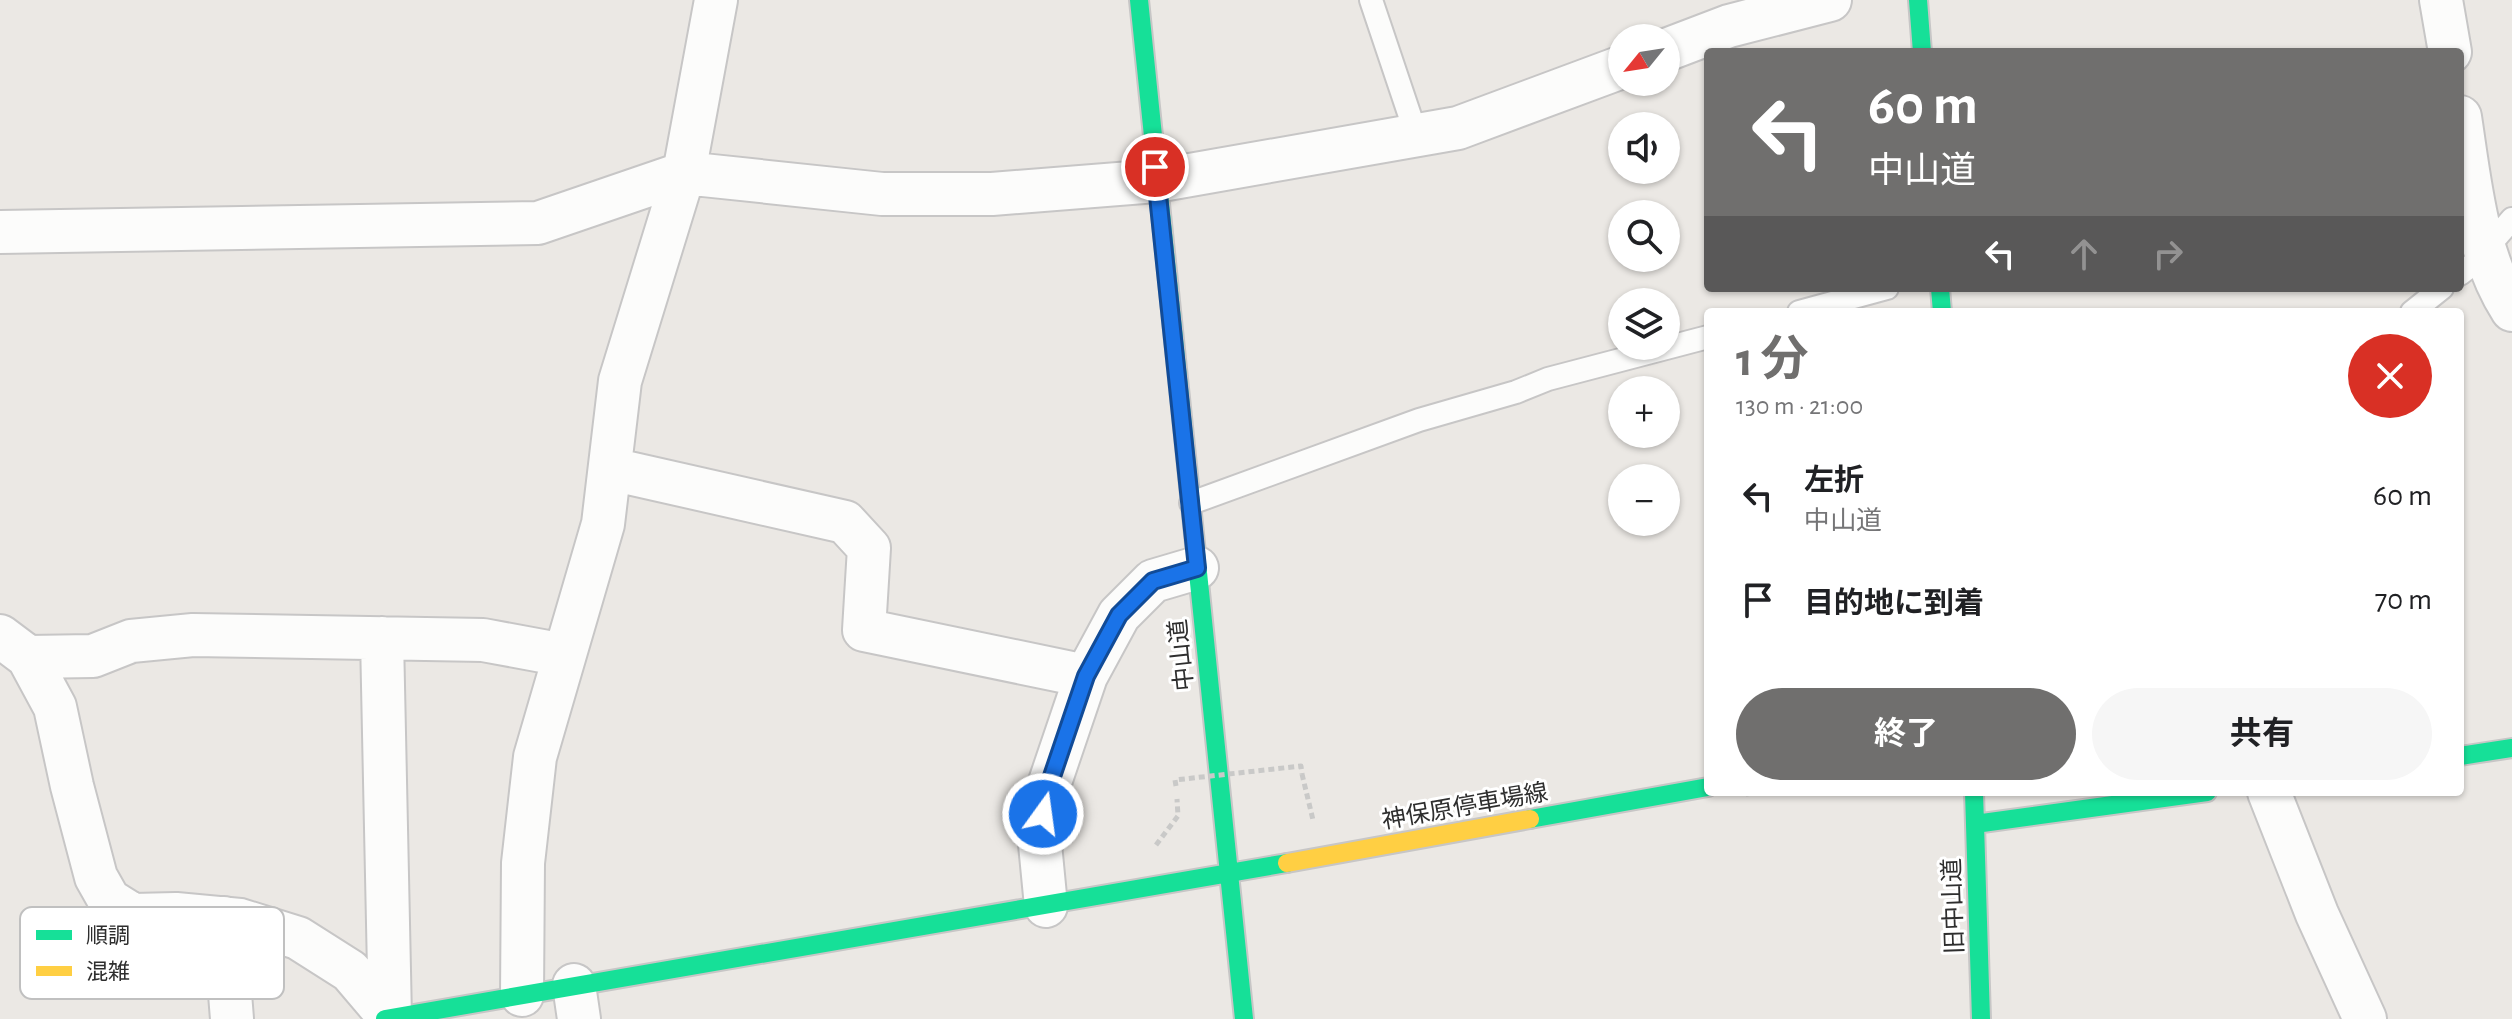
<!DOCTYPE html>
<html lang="ja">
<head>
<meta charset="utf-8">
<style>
  body { margin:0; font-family:"Alegreya Sans","Noto Sans JP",sans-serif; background:#f6f6f6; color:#202124; height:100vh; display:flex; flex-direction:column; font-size:30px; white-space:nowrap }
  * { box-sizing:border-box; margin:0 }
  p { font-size:26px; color:#757577 }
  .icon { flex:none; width:44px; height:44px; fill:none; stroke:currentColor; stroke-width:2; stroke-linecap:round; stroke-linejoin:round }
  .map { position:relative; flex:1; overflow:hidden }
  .sheet { position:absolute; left:1704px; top:308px; width:760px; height:488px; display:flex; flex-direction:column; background:#fff; border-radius:8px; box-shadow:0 2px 6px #0004 }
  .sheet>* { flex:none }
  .banner { position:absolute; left:1704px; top:48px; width:760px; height:244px; border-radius:8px; box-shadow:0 2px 6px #0004; background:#706f6e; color:#fff; overflow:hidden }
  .needle { width:52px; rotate:240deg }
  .tools { position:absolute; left:1608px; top:24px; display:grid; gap:16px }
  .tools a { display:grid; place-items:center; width:72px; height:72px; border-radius:50%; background:#fff; box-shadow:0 2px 6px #0004; font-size:40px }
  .pin { position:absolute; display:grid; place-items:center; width:68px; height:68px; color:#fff; margin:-34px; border:4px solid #fff; border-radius:50%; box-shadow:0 2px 8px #0007 }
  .me { position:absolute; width:88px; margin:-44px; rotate:14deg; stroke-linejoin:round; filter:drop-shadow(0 0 6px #0008) }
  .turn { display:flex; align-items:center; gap:28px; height:168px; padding:0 32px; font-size:36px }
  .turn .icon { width:104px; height:104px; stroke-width:2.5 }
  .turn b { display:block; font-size:56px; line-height:68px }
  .lanes { display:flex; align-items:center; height:76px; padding:0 32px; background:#0003; justify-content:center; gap:40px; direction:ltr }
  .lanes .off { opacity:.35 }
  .round { display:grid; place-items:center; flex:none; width:84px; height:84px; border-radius:42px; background:#f6f6f6 }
  .summary { display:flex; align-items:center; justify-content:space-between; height:136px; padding:0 32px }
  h1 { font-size:48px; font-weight:700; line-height:60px; color:#706f6e }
  .cta { display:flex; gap:16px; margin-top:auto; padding:16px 32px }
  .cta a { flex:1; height:92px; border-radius:48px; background:#706f6e; color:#fff; font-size:32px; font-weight:700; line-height:92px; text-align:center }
  .cta a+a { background:#f6f6f6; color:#202124 }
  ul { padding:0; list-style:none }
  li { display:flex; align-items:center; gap:24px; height:104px; padding:0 32px }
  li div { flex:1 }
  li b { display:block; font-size:30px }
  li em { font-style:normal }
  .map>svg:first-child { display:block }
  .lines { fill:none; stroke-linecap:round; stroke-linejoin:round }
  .lane-casing { stroke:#c7c6c6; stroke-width:26 }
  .street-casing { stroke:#c7c6c6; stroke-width:46 }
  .fast-casing { stroke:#c7c6c6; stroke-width:22 }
  .slow-casing { stroke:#c7c6c6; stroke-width:22 }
  .path { stroke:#c9c9c8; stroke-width:5; stroke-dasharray:6 4; stroke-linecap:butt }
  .lane { stroke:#fcfcfb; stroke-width:22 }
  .street { stroke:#fcfcfb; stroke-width:42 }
  .fast { stroke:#16e098; stroke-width:18 }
  .slow { stroke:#ffcf43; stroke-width:18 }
  .path-bridge { stroke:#c9c9c8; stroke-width:5; stroke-dasharray:6 4; stroke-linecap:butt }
  .route-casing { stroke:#114b97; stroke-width:20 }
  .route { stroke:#1a73e8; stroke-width:14 }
  .labels { text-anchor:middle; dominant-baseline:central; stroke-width:6; stroke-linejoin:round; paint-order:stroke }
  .street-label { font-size:24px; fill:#2e2e2e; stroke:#fff }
  .key { fill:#fff; stroke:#c0c0c0; stroke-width:2 }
  .key-label { font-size:22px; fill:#2e2e2e }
</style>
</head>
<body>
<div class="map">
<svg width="2512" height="1019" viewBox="0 0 2512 1019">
  <rect width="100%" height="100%" fill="#ebe8e4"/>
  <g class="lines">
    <g class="lane-casing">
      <path id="lane" d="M1371,0L1417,137
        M2460,274L2473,264L2512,219
        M1799,312L1887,288
        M2412,312L2442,288
        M1191,503L1419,420L1516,392L1548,379L1708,337"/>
    </g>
    <g class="street-casing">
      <path id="street" d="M2441,0L2450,52
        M1666,50L1729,26L1830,0
        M2460,117C2470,182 2476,254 2512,310
        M0,232L538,223L684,173L882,194H992L1156,181L1458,128L1622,67
        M611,469L845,522L869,548L864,630L1086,676
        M0,636L28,657L55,707L72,786L96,877L109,900L133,915L176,914L240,920L298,938L350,971L390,1018
        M382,638L390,1018
        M28,657L93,656L131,641L193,635L483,640L564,655
        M2269,792L2317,914L2365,1019
        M1046,906L1039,834L1046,794L1086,676L1119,615L1153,581L1197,568
        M224,918L232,1019
        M574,985L579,1019
        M522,995L523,863L535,757L603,524L620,381L684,173L716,0"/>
    </g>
    <g class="fast-casing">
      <path id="fast" d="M1139,0L1244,1019
        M1918,0L1922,52
        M1940,288L1942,312
        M2460,756L2512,748
        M1974,792L1981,1019
        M1530,819L1708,787
        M1975,824L2207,792
        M385,1019L1287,863"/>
    </g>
    <g class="slow-casing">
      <path id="slow" d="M1287,863L1530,819"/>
    </g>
    <path class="path" d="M1302,774L1313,820
      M1746,794L1759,792
      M1156,845L1178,816L1177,799"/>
    <use href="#lane" class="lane"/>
    <use href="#street" class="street"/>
    <use href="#fast" class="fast"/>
    <use href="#slow" class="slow"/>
    <path class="path-bridge" d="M1176,786L1175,780L1301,766L1302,774"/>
  </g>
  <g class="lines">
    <g class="route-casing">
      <path id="route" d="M1043,814L1046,794L1086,676L1119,615L1153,581L1197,568L1155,167"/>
    </g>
    <use href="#route" class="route"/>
  </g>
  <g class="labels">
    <g class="street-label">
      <text transform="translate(1182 655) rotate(-96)">中山道</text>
      <text transform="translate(1465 807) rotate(-10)">神保原停車場線</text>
      <text transform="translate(1954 906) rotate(-92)">旧中山道</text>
    </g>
  </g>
  <rect x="20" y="907" width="264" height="92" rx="12" class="key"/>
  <rect x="36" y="930" width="36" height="10" fill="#16e098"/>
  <rect x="36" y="966" width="36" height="10" fill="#ffcf43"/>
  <g class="key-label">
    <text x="86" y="943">順調</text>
    <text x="86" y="979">混雑</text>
  </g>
</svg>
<div class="tools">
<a><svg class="needle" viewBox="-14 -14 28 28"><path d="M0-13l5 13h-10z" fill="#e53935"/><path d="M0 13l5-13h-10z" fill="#757577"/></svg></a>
<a><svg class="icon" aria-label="sound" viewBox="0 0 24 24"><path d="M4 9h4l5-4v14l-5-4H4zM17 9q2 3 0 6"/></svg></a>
<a><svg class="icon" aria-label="search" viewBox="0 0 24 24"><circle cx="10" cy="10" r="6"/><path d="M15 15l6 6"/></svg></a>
<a><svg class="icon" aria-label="layers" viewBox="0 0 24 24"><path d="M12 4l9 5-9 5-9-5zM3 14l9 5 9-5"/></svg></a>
<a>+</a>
<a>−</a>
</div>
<div class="pin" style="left:1155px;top:167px;background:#d93025"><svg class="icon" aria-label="arrive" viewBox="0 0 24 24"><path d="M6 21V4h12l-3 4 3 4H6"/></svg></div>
<svg class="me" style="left:1043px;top:814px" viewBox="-20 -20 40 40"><circle r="17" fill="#1a73e8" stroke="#fff" stroke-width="3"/><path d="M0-11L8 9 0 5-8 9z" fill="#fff"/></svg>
<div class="banner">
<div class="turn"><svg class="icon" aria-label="left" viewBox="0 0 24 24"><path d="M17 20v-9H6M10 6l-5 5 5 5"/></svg><div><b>60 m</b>中山道</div></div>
<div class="lanes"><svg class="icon" aria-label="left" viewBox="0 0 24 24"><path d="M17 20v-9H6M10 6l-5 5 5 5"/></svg><svg class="icon off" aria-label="ahead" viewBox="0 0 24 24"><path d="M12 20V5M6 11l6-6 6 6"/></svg><svg class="icon off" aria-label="right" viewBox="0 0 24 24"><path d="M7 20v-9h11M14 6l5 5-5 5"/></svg></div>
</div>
<section class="sheet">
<div class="summary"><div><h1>1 分</h1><p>130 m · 21:00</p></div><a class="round" style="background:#d93025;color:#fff"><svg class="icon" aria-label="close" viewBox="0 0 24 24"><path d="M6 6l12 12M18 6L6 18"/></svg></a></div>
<ul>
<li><svg class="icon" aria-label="left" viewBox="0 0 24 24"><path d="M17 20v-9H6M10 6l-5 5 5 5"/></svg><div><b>左折</b><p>中山道</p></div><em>60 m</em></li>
<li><svg class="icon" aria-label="arrive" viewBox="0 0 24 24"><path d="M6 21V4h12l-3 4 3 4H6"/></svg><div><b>目的地に到着</b></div><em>70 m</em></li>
</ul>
<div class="cta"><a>終了</a><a>共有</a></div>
</section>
</div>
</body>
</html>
